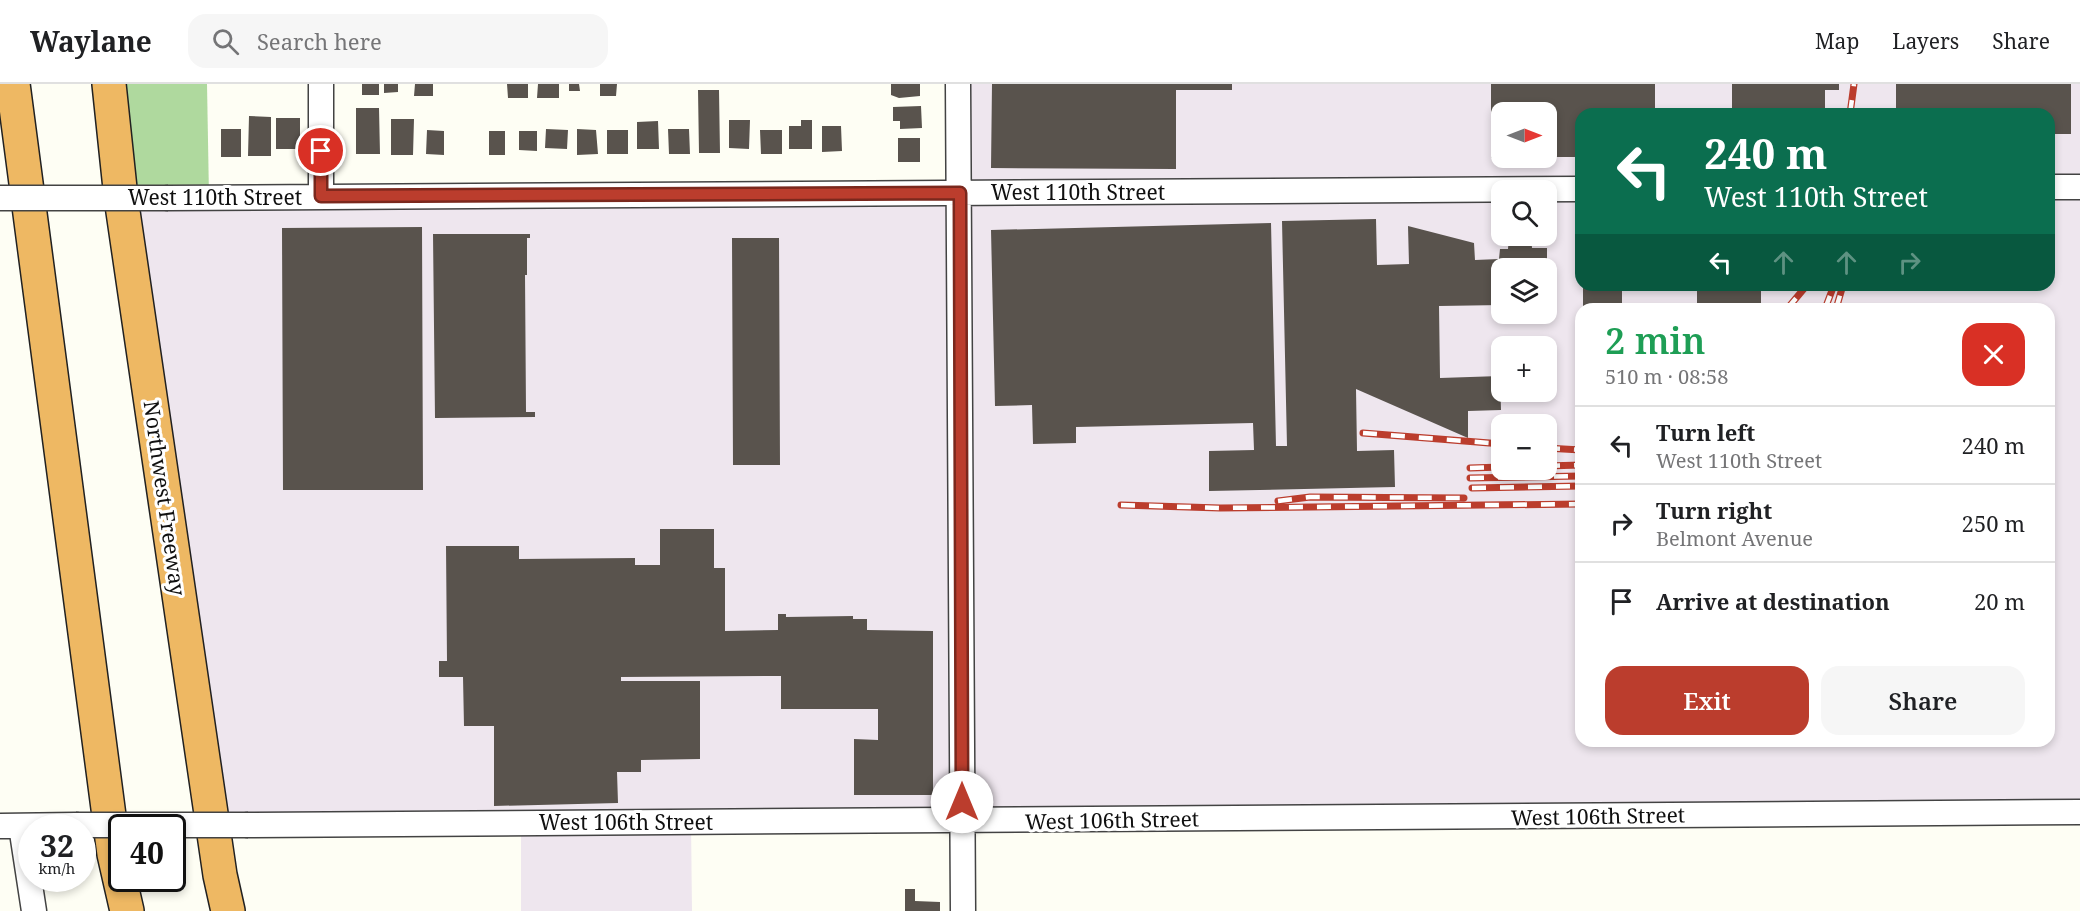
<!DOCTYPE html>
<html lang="en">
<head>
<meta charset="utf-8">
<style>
  body { margin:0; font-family:"Noto Serif",serif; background:#f6f6f6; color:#202124; height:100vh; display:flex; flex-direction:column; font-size:22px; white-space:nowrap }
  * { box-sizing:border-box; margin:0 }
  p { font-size:20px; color:#757577 }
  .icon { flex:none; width:33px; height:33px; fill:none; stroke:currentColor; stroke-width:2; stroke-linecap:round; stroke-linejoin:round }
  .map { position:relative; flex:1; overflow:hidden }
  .panel { position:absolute; left:1575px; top:219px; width:480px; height:444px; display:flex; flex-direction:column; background:#fff; border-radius:18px; box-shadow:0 3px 9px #0003 }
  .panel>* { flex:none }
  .hud { position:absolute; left:1575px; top:24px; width:480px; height:183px; border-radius:18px; box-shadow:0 3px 9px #0003; background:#0b6e4f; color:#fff; overflow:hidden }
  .needle { width:39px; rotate:90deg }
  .fabs { position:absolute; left:1491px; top:18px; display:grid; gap:12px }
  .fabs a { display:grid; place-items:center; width:66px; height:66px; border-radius:12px; background:#fff; box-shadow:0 3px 9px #0003; font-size:30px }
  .speed { position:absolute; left:18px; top:730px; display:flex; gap:12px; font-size:30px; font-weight:700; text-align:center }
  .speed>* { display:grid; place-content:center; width:78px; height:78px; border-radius:50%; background:#fff; box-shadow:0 3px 9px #0003; line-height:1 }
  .speed small { font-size:15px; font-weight:400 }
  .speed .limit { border:3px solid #111; border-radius:9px; background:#fff; color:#111 }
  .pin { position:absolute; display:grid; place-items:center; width:51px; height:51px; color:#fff; margin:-26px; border:3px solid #fff; border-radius:50%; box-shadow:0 2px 6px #0007 }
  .me { position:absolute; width:66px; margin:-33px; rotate:0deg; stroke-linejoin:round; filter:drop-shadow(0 0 4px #0008) }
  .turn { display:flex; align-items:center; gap:21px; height:126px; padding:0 30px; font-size:27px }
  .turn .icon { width:78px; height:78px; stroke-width:2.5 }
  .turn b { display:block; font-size:42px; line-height:51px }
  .lanes { display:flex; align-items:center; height:57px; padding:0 30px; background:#0003; justify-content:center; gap:30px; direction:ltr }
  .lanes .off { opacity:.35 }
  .round { display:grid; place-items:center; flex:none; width:63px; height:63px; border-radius:18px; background:#f6f6f6 }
  .overview { display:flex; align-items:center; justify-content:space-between; height:102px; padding:0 30px }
  h1 { font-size:36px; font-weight:600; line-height:45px; color:#1e9e55 }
  .action { display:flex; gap:12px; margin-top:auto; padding:12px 30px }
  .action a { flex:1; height:69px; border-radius:18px; background:#bb3d2d; color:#fff; font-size:24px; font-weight:600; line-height:69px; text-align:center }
  .action a+a { background:#f6f6f6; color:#202124 }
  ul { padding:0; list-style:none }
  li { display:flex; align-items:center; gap:18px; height:78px; padding:0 30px; border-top:2px solid #e0e0e0 }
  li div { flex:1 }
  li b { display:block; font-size:22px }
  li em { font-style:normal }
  header { display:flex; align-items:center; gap:36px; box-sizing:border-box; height:84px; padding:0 30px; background:#fff; border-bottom:2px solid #e0e0e0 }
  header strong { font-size:28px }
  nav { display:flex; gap:33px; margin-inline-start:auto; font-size:21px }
  .search { width:420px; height:54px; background:#f6f6f6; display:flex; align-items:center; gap:15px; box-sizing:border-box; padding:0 21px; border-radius:18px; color:#757577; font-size:22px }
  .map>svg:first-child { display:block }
  .industrial { fill:#eee6ee; fill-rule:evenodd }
  .forest { fill:#afd99e }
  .building { fill:#59534d }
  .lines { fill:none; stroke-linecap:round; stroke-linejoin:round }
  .minor-casing { stroke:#434343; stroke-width:27 }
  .highway-casing { stroke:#212121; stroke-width:36 }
  .minor { stroke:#fff; stroke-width:24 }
  .highway { stroke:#eeb863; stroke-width:33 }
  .rail-casing { stroke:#bb3d2d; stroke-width:7 }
  .rail { stroke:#fff; stroke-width:4.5; stroke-dasharray:14; stroke-linecap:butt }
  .minor-bridge-casing { stroke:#434343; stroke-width:27; stroke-linecap:butt }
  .minor-bridge { stroke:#fff; stroke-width:24 }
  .route-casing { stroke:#7a281d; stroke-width:15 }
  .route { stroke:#bb3d2d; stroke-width:10 }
  .labels { text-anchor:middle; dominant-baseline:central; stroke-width:6; stroke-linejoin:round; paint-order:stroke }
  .street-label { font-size:21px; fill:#101010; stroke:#fff }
</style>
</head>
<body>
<header>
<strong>Waylane</strong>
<div class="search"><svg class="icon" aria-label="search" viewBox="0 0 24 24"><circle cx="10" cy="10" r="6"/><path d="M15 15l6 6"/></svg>Search here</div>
<nav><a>Map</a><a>Layers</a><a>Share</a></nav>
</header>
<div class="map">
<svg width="2080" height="827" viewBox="0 0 2080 827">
  <rect width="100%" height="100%" fill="#fefef4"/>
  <path class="industrial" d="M958,0H2080V728L691,738L692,827H521V740L217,742L121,114L960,109ZM1502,28H1546V74H1502ZM1581,30H2049V201H1581ZM1502,106H1546V152H1502ZM1502,184H1546V230H1502ZM1581,225H2049V657H1581ZM1502,262H1546V308H1502ZM1502,340H1546V386H1502Z"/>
  <path class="forest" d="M113,0H207L209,113L121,114Z"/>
  <path class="building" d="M362,0H379V11H362Z
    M384,0H398V8L384,9Z
    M415,0H433V12H414Z
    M507,0H528V14H508Z
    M538,0H559V14H537Z
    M569,0H579L580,7H569Z
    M600,0H617L616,12H600Z
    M891,0H920V12L899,14L891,11Z
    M992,0H1232V6H1176V85L991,84Z
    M1491,0H1655V25H1632V30H1581V73H1546V28H1502V74H1491Z
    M1732,0H1839V6H1825V30H1778V26H1732Z
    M1896,0H2071V50H2049V30H1896Z
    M698,6H719L720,69H699Z
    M921,22L922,44L900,45V37H893V23Z
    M356,24H379L380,70H356Z
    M249,32L271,33V72H248Z
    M276,34H300V65H276Z
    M391,35H414L413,71H391Z
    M729,36H750L749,65L729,64Z
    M801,36H812V65H789V42H801Z
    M658,37L659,65H637V38Z
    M822,42H841L842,67L822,68Z
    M221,45H241V73H221Z
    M546,45L568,46L567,65L545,64Z
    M577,45L596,46L598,70L577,71Z
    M668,45H689L690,70H669Z
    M427,46L444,47V71L426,70Z
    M607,46H628V70H607Z
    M760,46H782V70H761Z
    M489,47H505V71H489Z
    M519,47H537V67L519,66Z
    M898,54H920V78H898Z
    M1546,128H1556L1557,147L1546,148Z
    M1376,135L1377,181L1409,180L1408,142L1474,159L1475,176L1499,175L1500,165H1508L1509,152H1531L1532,164H1547V184H1502V221L1439,222L1440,294L1500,292L1501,326L1468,327V354L1356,305L1357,367L1394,366L1395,403L1209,407V367L1254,366L1253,339L1076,343V359L1033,360L1032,321L995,322L991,146L1271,139L1276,362H1287L1282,137Z
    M422,143L423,406H283L282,144Z
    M433,150H530V154H527V191H525L526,328H535V333L435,334Z
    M732,154H779L780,381H733Z
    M1546,186L1554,188L1557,220H1546Z
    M1583,201H1761V225H1697V204H1622V223H1583Z
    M660,445H714V484H725V547L778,546V530H786V533L853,532V535H867V546L933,547V711H854V655L878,656V625H781V592L621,593V597H700V675L641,676V688H617L618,719L494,722V642H464L463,593H439V577H447L446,462H519V475L635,474V481H660Z
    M905,805H915V817L940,818V827H905Z"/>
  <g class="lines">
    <g class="minor-casing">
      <path id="minor" d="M321,0V112
        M958,0L963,827
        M2049,103H2080
        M168,114L1581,105
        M248,741L2080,728
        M0,742L76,741
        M21,742L34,827"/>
    </g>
    <g class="highway-casing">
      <path id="highway" d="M13,0L114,770L127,827
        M109,0L121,114L220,791L228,827"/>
    </g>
    <use href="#minor" class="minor"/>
    <use href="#highway" class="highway"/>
    <g class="rail-casing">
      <path id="rail" d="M1850,30L1854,0
        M1787,225L1807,201
        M1825,225L1834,201
        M1836,225L1843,201
        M1363,349L1502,360
        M1546,364L1581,366
        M1546,382L1581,381
        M1470,384L1502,383
        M1470,394L1581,392
        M1472,404L1581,402
        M1278,417L1310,413L1464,414
        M1121,421L1220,424L1581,420"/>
    </g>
    <use href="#rail" class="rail"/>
    <g class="minor-bridge-casing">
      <path id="minor-bridge" d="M0,114H168
        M76,741H248"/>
    </g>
    <use href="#minor-bridge" class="minor-bridge"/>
  </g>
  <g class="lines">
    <g class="route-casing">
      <path id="route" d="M321,67V112L960,109L962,718"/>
    </g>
    <use href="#route" class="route"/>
  </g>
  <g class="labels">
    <g class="street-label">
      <text x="1078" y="108">West 110th Street</text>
      <text x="215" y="113">West 110th Street</text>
      <text transform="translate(165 414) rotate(82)">Northwest Freeway</text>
      <text transform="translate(1598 732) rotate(-1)">West 106th Street</text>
      <text transform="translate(1112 736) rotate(-1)">West 106th Street</text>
      <text x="626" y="738">West 106th Street</text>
    </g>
  </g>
</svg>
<div class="fabs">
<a><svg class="needle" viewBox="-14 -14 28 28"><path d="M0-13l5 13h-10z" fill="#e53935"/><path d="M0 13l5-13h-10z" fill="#757577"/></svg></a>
<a><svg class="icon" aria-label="search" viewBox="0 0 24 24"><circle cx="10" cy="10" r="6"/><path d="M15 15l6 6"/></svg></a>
<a><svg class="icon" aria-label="layers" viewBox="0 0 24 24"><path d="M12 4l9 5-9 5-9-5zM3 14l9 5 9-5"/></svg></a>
<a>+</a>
<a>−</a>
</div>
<div class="speed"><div>32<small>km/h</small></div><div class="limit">40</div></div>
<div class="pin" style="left:321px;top:67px;background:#d93025"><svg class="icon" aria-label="arrive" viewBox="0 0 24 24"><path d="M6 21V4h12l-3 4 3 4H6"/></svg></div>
<svg class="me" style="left:962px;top:718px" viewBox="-20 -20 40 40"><circle r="19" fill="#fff"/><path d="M0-13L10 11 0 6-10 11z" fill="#bb3d2d"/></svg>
<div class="hud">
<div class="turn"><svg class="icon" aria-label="left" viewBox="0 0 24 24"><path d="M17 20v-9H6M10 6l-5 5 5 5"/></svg><div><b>240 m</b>West 110th Street</div></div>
<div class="lanes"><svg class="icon" aria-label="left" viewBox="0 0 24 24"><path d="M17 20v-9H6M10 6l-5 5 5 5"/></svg><svg class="icon off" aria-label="ahead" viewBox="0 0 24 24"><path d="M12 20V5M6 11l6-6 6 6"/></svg><svg class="icon off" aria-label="ahead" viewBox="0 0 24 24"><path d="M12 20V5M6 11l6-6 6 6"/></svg><svg class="icon off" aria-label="right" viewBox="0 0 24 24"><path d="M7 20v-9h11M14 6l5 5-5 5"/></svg></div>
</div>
<section class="panel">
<div class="overview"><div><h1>2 min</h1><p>510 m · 08:58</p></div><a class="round" style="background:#d93025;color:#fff"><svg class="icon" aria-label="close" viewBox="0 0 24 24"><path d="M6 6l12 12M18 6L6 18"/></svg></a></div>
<ul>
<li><svg class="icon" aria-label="left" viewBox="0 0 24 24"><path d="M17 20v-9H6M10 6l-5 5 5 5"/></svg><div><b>Turn left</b><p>West 110th Street</p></div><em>240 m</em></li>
<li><svg class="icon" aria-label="right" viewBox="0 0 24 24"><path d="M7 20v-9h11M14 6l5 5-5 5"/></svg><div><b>Turn right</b><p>Belmont Avenue</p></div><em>250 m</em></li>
<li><svg class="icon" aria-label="arrive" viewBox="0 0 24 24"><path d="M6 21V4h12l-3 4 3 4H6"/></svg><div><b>Arrive at destination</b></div><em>20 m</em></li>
</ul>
<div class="action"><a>Exit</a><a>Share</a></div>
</section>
</div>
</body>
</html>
